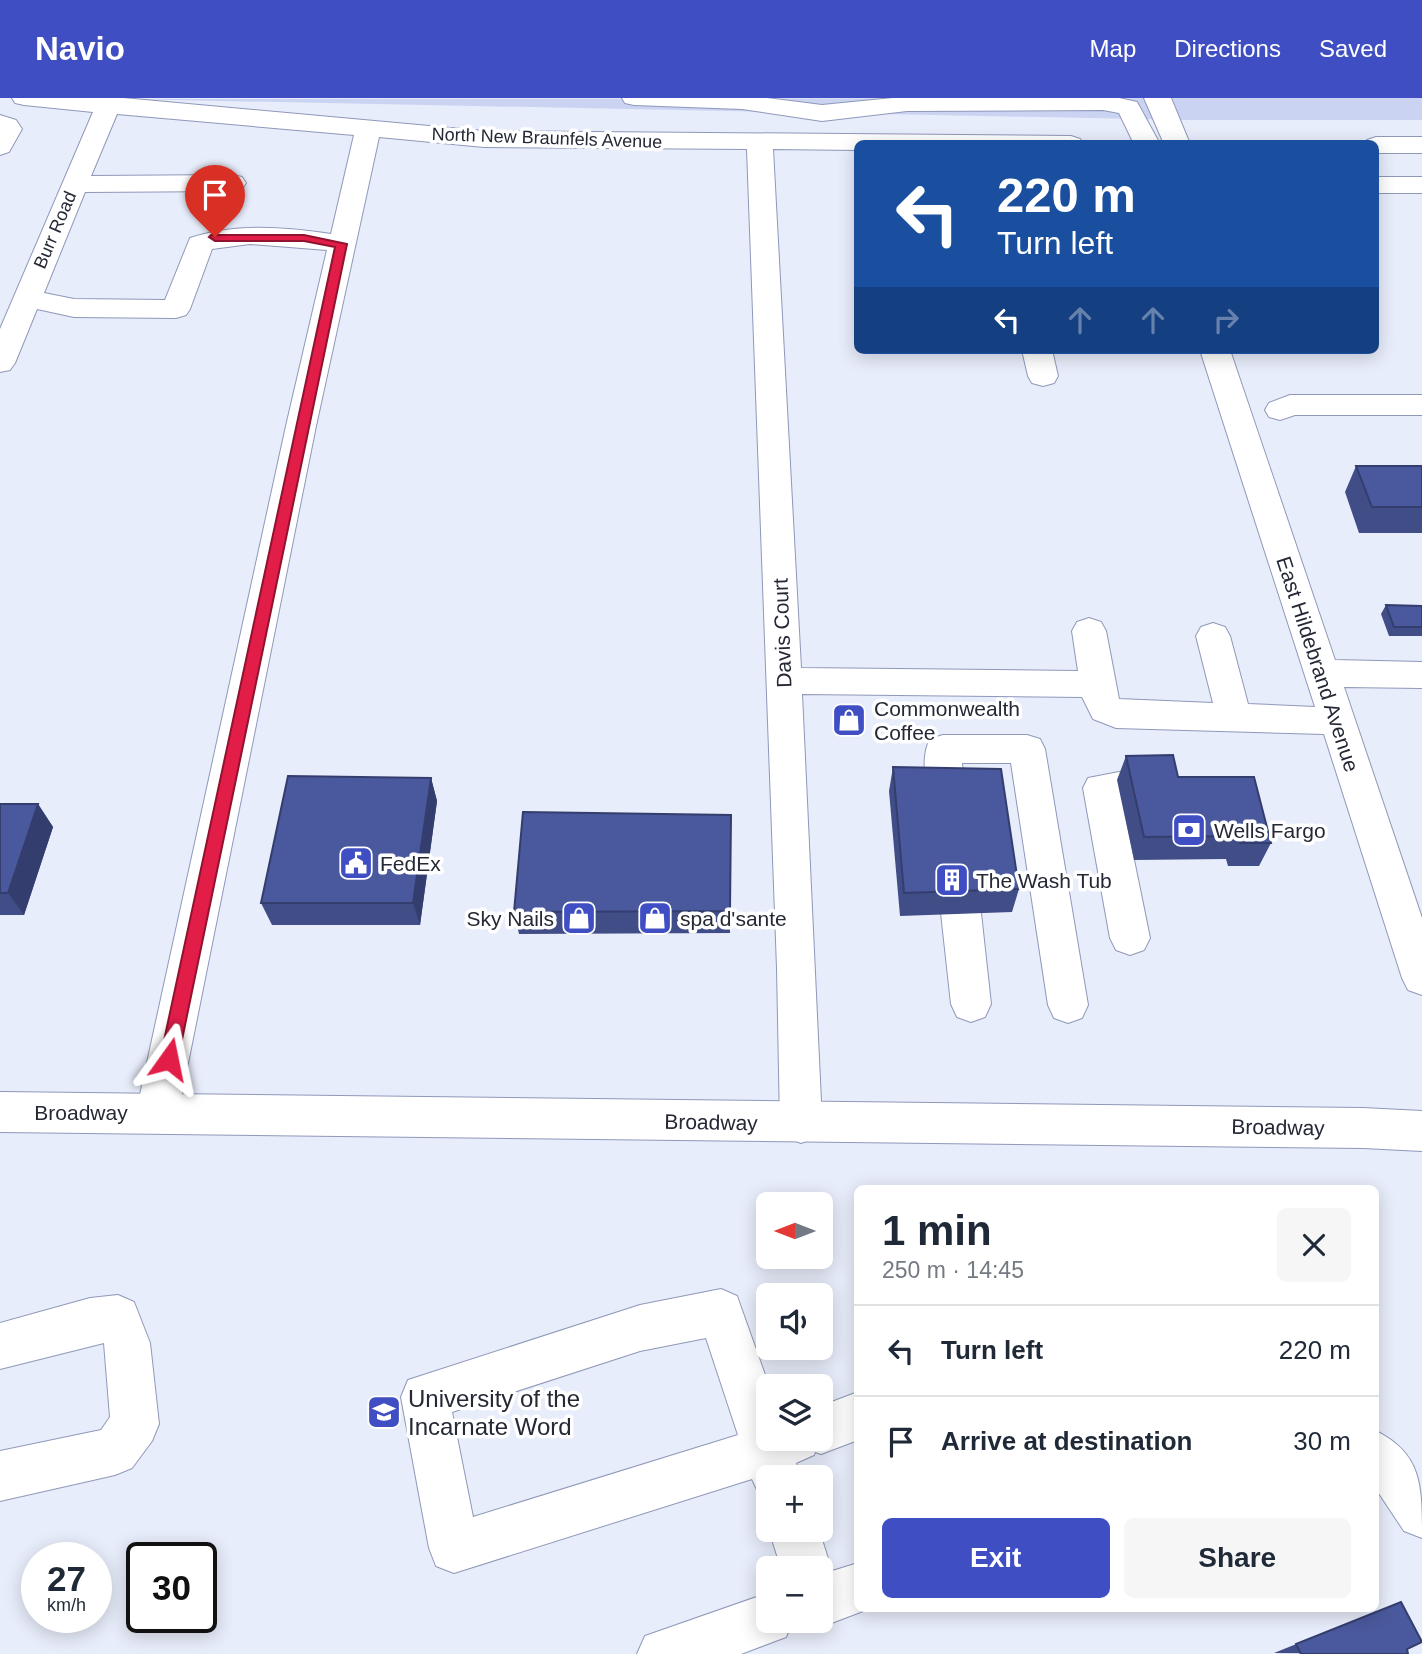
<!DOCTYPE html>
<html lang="en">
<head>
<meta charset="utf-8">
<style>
  body { margin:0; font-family:Helvetica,sans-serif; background:#f6f6f7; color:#1f2937; height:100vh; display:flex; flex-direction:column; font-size:26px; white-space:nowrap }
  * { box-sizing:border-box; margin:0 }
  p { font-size:23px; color:#747a83 }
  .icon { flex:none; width:38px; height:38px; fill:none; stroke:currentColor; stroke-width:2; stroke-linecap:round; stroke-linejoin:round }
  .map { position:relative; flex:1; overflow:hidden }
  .details { position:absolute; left:854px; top:1087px; width:525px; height:427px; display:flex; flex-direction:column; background:#fff; border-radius:10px; box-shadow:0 4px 18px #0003 }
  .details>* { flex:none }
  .banner { position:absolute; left:854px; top:42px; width:525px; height:214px; border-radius:10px; box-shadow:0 4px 18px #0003; background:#1a4fa0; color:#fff; overflow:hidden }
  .needle { width:46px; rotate:270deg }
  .fabs { position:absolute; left:756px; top:1094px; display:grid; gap:14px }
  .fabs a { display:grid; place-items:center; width:77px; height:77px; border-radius:10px; background:#fff; box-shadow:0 4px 18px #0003; font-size:35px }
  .speed { position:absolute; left:21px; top:1444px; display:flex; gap:14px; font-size:35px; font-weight:700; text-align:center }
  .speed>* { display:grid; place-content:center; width:91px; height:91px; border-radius:50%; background:#fff; box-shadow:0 4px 18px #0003; line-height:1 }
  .speed small { font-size:18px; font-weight:400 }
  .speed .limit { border:4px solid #111; border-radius:10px; background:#fff; color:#111 }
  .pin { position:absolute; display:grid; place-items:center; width:60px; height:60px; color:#fff; margin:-72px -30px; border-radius:50% 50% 50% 0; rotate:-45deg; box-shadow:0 0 7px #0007 }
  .pin .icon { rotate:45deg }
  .me { position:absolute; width:77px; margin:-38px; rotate:12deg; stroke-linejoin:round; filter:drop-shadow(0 0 5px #0008) }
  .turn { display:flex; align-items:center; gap:24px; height:147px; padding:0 28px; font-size:32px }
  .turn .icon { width:91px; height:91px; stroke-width:2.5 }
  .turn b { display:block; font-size:49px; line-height:60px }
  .lanes { display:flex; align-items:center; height:66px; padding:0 28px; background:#0003; justify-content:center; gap:35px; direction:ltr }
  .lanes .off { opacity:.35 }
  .round { display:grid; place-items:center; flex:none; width:74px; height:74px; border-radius:10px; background:#f6f6f7 }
  .overview { display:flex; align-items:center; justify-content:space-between; height:119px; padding:0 28px }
  h1 { font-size:42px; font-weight:700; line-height:52px }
  .cta { display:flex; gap:14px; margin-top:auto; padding:14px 28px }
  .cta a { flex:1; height:80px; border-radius:10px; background:#3f4ec2; color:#fff; font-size:28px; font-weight:700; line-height:80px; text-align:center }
  .cta a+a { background:#f6f6f7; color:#1f2937 }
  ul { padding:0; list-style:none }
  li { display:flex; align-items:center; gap:21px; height:91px; padding:0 28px; border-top:2px solid #e0e1e3 }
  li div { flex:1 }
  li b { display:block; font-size:26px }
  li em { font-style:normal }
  header { display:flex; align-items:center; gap:42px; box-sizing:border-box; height:98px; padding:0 35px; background:#3f4ec2; color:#fff }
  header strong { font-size:33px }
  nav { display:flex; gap:38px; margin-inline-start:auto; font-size:24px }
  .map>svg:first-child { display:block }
  .green { fill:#cad3f1 }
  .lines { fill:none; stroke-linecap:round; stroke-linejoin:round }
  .minor-casing { stroke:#8f98b9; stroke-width:2 }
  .major-casing { stroke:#8f98b9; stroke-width:2 }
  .minor { fill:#fff; fill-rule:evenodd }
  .major { fill:#fff; fill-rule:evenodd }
  .wall { fill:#404d87 }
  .shaded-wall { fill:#343e6e }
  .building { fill:#4a599d; stroke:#343e6e; stroke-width:2 }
  .route { fill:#e11d48; stroke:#92132f; stroke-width:2 }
  .labels { text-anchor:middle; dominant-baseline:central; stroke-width:7; stroke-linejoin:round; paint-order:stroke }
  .far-street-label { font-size:18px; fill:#252835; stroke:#fff }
  .street-label { font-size:21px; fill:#252835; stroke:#fff }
  .poi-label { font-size:21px; fill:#252835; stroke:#fff; text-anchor:start }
  .near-poi-label { font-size:24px; fill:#252835; stroke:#fff; text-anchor:start }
</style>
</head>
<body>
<header>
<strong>Navio</strong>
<nav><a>Map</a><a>Directions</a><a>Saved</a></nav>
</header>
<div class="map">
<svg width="1422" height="1556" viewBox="0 0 1422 1556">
  <rect width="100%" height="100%" fill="#e8edfb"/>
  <path class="green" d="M1422,0V22H1188L122,1Z"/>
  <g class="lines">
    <g class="minor-casing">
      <path id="minor" d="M12,0H123L484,33L1071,38L1080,41L1083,46H858V52L773,51L801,570L1078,573L1072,533L1077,524L1089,520L1101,524L1106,533L1119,601L1213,605L1196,538L1201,529L1213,525L1225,529L1230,538L1248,606L1315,609L1200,252H1230L1335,562L1422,564V590L1344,589L1422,820V897L1408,892L1402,880L1324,636L1116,630L1093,621L1082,599L802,596L822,1025L816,1039L801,1045L786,1039L780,1025L777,870L747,51L484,49L379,39L316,328L178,1015L172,1029L157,1035L142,1029L136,1015L286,328L327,152L250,146L212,151L190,211L186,217L176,220L74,219L37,211L15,265L10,272L0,274V231L93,14L24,7L15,5ZM117,16L354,37L331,136C284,129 236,125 190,140L165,202L74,201L44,195L85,94L233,93L242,91L246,85L242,79L233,77L91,78Z
        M622,0H767L822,7L893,0H1119L1137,4L1160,46H1134L1119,15L1103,12L907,13L822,23L742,11L634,7L625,5Z
        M1144,0H1171L1190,46H1164Z
        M0,17L16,22L22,31L9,54L0,57Z
        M1376,39H1422V55H1376V46H1364L1367,42Z
        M1376,79H1422V95H1376Z
        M1022,252H1052L1058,278L1054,285L1043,288L1032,285L1028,278Z
        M1290,297H1422V317H1295L1280,322L1269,319L1265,312L1269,305Z
        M943,637H1027L1040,641L1045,651L1088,907L1082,920L1068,925L1054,920L1048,907L1011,665H962L965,694L959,704L946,709L933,704C924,687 921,658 930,641Z
        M1119,674L1132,679L1137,689L1132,699L1122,703L1150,840L1144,852L1130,857L1116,852L1110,840L1083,690L1088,680Z
        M961,798L975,803L981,815L991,906L985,919L971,924L957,919L951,906L941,815L947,803Z
        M721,1191L737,1198L769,1288L768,1340H821V1308L858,1294V1342L821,1356L815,1354L814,1357L796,1365L801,1379H768V1400L759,1396L752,1381L454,1475L436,1468L429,1450L401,1299L408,1282L640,1207ZM706,1240L738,1337L473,1419L452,1314L640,1253Z
        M118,1197L134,1204L150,1245L159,1326L152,1343L132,1370L115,1377L0,1403V1353L101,1332L110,1319L104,1245L0,1271V1225L90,1200Z
        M1376,1333C1422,1356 1422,1387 1422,1440L1404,1433L1376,1391Z
        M769,1432H819L831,1470L829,1474L858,1465V1510H871L821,1529L806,1522H821V1470H781Z
        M768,1495V1522H793L786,1539L741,1556H637L645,1538Z"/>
    </g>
    <g class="major-casing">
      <path id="major" d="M0,994L1363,1010L1422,1013V1053L1363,1050L0,1034Z"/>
    </g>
    <use href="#minor" class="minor"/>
    <use href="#major" class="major"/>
  </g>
  <path class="wall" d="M1356,368H1422V435H1359L1345,394Z
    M1386,507L1422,508V538H1389L1381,516Z
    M1126,658L1178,679L1271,745L1259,768H1228L1226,761L1134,762L1117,682Z
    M893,669L1019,791L1012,814L900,818L889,693Z
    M431,680L437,703L420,827H272L261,805Z
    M0,706H38L53,729L24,817H0Z
    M731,717L730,835L519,836L514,814Z
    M1401,1504L1408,1556L1274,1555Z"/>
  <path class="shaded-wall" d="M431,680L437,703L420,827L413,805Z
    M38,706L53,729L24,817L8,795Z"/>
  <path class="building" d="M1356,368H1422V409H1372Z
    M1386,507L1422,508V529H1394Z
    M1173,657L1178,679H1254L1271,745H1240L1238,738L1144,739L1126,658Z
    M893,669L1001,671L1019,791L904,795Z
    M288,678L431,680L413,805H261Z
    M0,706H38L8,795H0Z
    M523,714L731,717L730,813L514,814Z
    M1401,1504L1422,1544L1407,1551L1408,1556H1301L1296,1546Z"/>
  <path class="route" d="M211,137H304L347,146L178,961L175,967L169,969L163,967L160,961L335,149L304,143H215L209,139Z"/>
  <defs>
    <g id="shop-square" transform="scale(1.75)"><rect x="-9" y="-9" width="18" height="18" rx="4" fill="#3f4ec2" stroke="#fff"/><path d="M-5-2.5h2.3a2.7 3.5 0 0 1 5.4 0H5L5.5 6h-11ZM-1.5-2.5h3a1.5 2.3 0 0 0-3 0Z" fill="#fff"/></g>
    <g id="bank-square" transform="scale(1.75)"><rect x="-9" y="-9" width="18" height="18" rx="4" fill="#3f4ec2" stroke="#fff"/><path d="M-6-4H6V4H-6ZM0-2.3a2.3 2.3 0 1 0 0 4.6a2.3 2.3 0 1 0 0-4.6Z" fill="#fff"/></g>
    <g id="civic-square" transform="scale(1.75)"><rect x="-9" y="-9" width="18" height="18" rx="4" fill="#3f4ec2" stroke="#fff"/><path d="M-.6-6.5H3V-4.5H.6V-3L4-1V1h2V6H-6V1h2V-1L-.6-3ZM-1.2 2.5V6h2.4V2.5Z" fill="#fff"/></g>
    <g id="building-square" transform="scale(1.75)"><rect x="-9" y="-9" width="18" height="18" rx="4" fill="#3f4ec2" stroke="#fff"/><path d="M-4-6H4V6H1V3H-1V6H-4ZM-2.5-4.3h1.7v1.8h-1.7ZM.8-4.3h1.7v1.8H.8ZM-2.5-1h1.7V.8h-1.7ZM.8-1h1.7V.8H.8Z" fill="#fff"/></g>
    <g id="university-square" transform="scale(1.75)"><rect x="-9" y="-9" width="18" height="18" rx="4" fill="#3f4ec2" stroke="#fff"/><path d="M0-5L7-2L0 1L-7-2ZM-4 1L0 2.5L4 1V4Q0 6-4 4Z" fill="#fff"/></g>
  </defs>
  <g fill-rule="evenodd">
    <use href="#shop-square" x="849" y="622"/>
    <use href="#bank-square" x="1189" y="732"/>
    <use href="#civic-square" x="356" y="765"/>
    <use href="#building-square" x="952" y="782"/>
    <use href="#shop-square" x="579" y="820"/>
    <use href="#shop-square" x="655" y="820"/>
    <use href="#university-square" x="384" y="1314"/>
  </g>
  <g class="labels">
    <g class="far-street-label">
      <text transform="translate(547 40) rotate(2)">North New Braunfels Avenue</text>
      <text transform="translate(55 132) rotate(-67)">Burr Road</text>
    </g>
    <g class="street-label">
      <text transform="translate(782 535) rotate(-92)">Davis Court</text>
      <text transform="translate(1318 566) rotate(72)">East Hildebrand Avenue</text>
      <text x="81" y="1014">Broadway</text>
      <text transform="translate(711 1024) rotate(1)">Broadway</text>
      <text transform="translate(1278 1029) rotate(1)">Broadway</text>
    </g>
    <g class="poi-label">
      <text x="874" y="610">Commonwealth<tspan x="874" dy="24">Coffee</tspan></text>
      <text x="1214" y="732">Wells Fargo</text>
      <text x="380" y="765">FedEx</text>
      <text x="976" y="782">The Wash Tub</text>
      <text x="554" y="820" text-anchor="end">Sky Nails</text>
      <text x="680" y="820">spa d'sante</text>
    </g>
    <g class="near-poi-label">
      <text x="408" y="1300">University of the<tspan x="408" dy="28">Incarnate Word</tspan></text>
    </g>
  </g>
</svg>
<div class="fabs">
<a><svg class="needle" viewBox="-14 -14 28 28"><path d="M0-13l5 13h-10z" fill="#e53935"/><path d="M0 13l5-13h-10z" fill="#747a83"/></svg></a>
<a><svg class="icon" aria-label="sound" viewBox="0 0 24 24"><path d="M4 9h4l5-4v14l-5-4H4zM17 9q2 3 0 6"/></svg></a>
<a><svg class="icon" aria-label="layers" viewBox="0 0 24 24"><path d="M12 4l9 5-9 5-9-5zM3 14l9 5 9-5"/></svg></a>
<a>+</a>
<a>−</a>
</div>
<div class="speed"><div>27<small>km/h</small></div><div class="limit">30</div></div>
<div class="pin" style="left:215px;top:139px;background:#d93025"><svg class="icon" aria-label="arrive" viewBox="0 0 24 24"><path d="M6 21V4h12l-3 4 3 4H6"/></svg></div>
<svg class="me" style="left:169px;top:961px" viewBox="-20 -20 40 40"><path d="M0-17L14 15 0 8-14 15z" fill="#e11d48" stroke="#fff" stroke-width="4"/></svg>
<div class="banner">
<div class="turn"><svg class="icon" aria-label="left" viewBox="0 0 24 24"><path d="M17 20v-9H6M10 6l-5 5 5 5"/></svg><div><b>220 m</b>Turn left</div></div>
<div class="lanes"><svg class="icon" aria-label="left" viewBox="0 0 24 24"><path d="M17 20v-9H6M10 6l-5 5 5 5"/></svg><svg class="icon off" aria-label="ahead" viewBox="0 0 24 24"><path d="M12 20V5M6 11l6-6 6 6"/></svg><svg class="icon off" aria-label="ahead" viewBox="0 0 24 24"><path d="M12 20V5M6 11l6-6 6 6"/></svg><svg class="icon off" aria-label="right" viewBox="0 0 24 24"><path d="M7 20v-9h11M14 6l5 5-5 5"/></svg></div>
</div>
<section class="details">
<div class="overview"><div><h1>1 min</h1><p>250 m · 14:45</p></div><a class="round"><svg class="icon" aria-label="close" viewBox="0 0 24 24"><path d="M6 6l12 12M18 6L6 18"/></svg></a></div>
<ul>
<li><svg class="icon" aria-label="left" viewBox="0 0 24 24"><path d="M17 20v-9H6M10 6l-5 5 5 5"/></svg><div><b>Turn left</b></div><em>220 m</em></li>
<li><svg class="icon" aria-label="arrive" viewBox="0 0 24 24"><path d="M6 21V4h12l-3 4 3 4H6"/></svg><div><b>Arrive at destination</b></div><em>30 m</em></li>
</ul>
<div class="cta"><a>Exit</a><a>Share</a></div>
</section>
</div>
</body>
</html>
